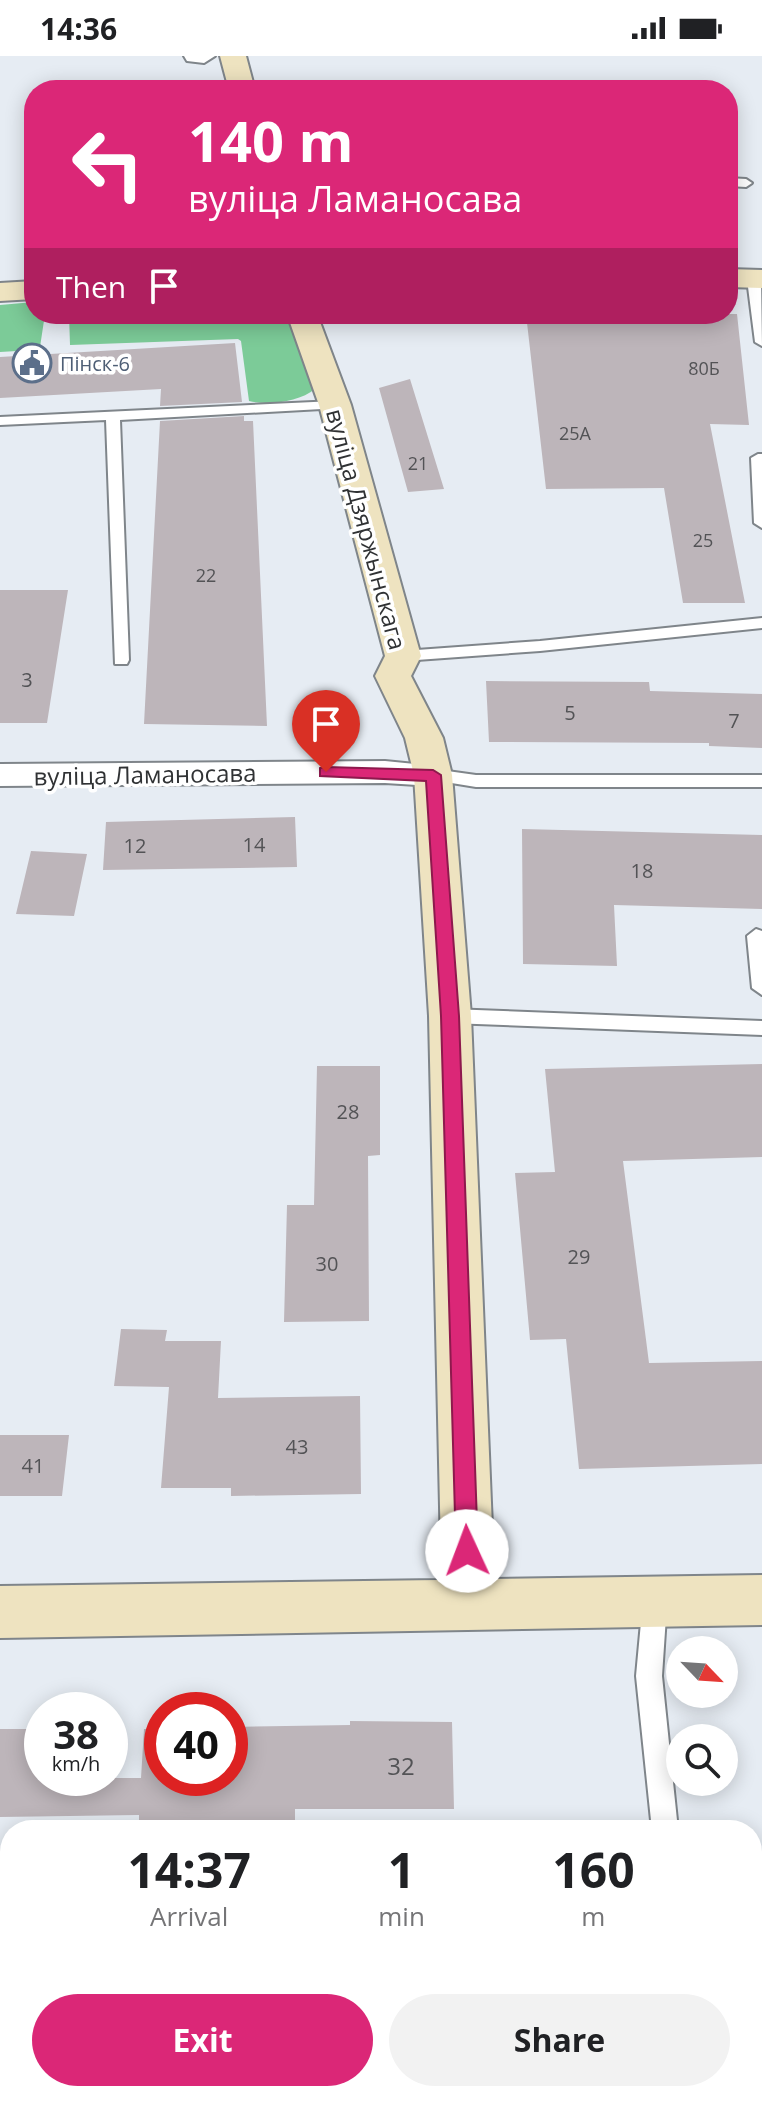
<!DOCTYPE html>
<html lang="en">
<head>
<meta charset="utf-8">
<style>
  body { margin:0; font-family:"Open Sans",sans-serif; background:#f2f2f2; color:#202124; height:100vh; display:flex; flex-direction:column; font-size:30px; white-space:nowrap }
  * { box-sizing:border-box; margin:0 }
  p { font-size:26px; color:#757577 }
  .icon { flex:none; width:44px; height:44px; fill:none; stroke:currentColor; stroke-width:2; stroke-linecap:round; stroke-linejoin:round }
  .map { position:relative; flex:1; overflow:hidden }
  .drawer { position:absolute; left:0px; top:1764px; width:762px; height:282px; display:flex; flex-direction:column; background:#fff; border-radius:32px 32px 0 0; box-shadow:0 4px 20px #0003 }
  .drawer>* { flex:none }
  .banner { position:absolute; left:24px; top:24px; width:714px; height:244px; border-radius:32px; box-shadow:0 4px 20px #0003; background:#db2777; color:#fff; overflow:hidden }
  .needle { width:52px; rotate:115deg }
  .tools { position:absolute; left:666px; top:1580px; display:grid; gap:16px }
  .tools a { display:grid; place-items:center; width:72px; height:72px; border-radius:50%; background:#fff; box-shadow:0 4px 20px #0003; font-size:40px }
  .speed { position:absolute; left:24px; top:1636px; display:flex; gap:16px; font-size:40px; font-weight:700; text-align:center }
  .speed>* { display:grid; place-content:center; width:104px; height:104px; border-radius:50%; background:#fff; box-shadow:0 4px 20px #0003; line-height:1 }
  .speed small { font-size:20px; font-weight:400 }
  .speed .limit { border:12px solid #d22; background:#fff; color:#111 }
  .pin { position:absolute; display:grid; place-items:center; width:68px; height:68px; color:#fff; margin:-82px -34px; border-radius:50% 50% 50% 0; rotate:-45deg; box-shadow:0 0 8px #0007 }
  .pin .icon { rotate:45deg }
  .me { position:absolute; width:88px; margin:-44px; rotate:358deg; stroke-linejoin:round; filter:drop-shadow(0 0 6px #0008) }
  .turn { display:flex; align-items:center; gap:28px; height:168px; padding:0 32px; font-size:36px }
  .turn .icon { width:104px; height:104px; stroke-width:2.5 }
  .turn b { display:block; font-size:56px; line-height:68px }
  .then { display:flex; align-items:center; height:76px; padding:0 32px; background:#0003; gap:16px; font-size:30px }
  .eta { display:flex; justify-content:space-evenly; align-items:center; height:136px; text-align:center }
  .eta b { font-size:48px; font-weight:700; line-height:56px }
  .button { display:flex; gap:16px; margin-top:auto; padding:16px 32px }
  .button a { flex:1; height:92px; border-radius:48px; background:#db2777; color:#fff; font-size:32px; font-weight:700; line-height:92px; text-align:center }
  .button a+a { background:#f2f2f2; color:#202124 }
  .status { display:flex; justify-content:space-between; align-items:center; height:56px; padding:0 40px; background:#fff; direction:ltr }
  .status svg { height:22px; fill:currentColor }
  .map>svg:first-child { display:block }
  .forest { fill:#7ccb98 }
  .building { fill:#bdb5ba }
  .lines { fill:none; stroke-linecap:round; stroke-linejoin:round }
  .lane-casing { stroke:#7f858a; stroke-width:4 }
  .street-casing { stroke:#7f858a; stroke-width:4 }
  .secondary-casing { stroke:#7f858a; stroke-width:4 }
  .lane { fill:#fff; fill-rule:evenodd }
  .street { fill:#fff; fill-rule:evenodd }
  .secondary { fill:#eee3c0; fill-rule:evenodd }
  .route { fill:#db2777; stroke:#8e194d; stroke-width:2 }
  .labels { text-anchor:middle; dominant-baseline:central; stroke-width:7; stroke-linejoin:round; paint-order:stroke }
  .far-number-label { font-size:18px; fill:#535356 }
  .far-service-label { font-size:20px; fill:#4e5e75; stroke:#fff; text-anchor:start }
  .number-label { font-size:20px; fill:#535356 }
  .street-label { font-size:24px; fill:#303234; stroke:#fff }
  .near-number-label { font-size:24px; fill:#535356 }
</style>
</head>
<body>
<div class="status"><b>14:36</b><svg viewBox="0 0 49 12"><path d="M0 12V9h3v3zM5 12V6h3v6zM10 12V3h3v9zM15 12V0h3v12zM26 1h20v11H26zM47 4h2v5h-2z"/></svg></div>
<div class="map">
<svg width="762" height="2045" viewBox="0 0 762 2045">
  <rect width="100%" height="100%" fill="#e6ecf3"/>
  <path class="forest" d="M34,246V258H45L40,291L34,294L0,296V249Z
    M69,258H289L315,333C299,346 268,350 249,345L241,285L238,283L70,289Z"/>
  <path class="building" d="M526,258H737L749,369L710,368L745,547H683L664,432L546,433Z
    M235,287L242,346L160,350L161,333L0,342V301Z
    M410,323L444,433L408,436L379,332Z
    M244,360V365H253L267,670L144,668L160,365Z
    M0,534H68L47,667H0Z
    M486,625L649,626L650,635L762,638V692L709,690V687L489,686Z
    M295,761L297,811L103,814L106,766Z
    M522,773L762,779V853L614,849L617,910L523,908Z
    M31,795L87,798L74,860L16,858Z
    M762,1008V1101L623,1105L649,1307L762,1305V1408L579,1413L566,1283L530,1284L515,1117L555,1116L545,1013Z
    M317,1010H380V1099L368,1100L369,1265L284,1266L287,1149H314Z
    M121,1273L167,1274L165,1285H221L218,1342L360,1340L361,1438L231,1440V1432H161L169,1331L114,1330Z
    M0,1379H69L62,1440H0Z
    M350,1665L452,1666L454,1753H295V1766L139,1769V1759L0,1761V1673H42V1722H141L144,1673H162V1722H230V1671L350,1669Z"/>
  <g class="lines">
    <g class="lane-casing">
      <path id="lane" d="M728,122L746,123L752,127L746,131L728,130Z
        M754,219L761,223L762,290L755,286L747,223Z
        M335,345L342,349L340,352L120,364L129,604L127,608H115L106,364L0,369V361Z
        M758,398H762V472L754,467L751,402Z
        M762,562V572L540,595L403,605L395,600L403,595L540,585Z
        M433,713L476,719H762V731H476L427,723L424,719L427,715Z
        M756,873L762,875V939L752,932L747,880Z
        M450,953L762,965V979L450,967L443,965L440,960L443,955Z
        M655,1533L664,1537L667,1545L662,1620L678,1774H652L636,1620L643,1545L646,1537Z"/>
    </g>
    <g class="street-casing">
      <path id="street" d="M184,0H215L204,7L187,5Z
        M385,705L445,711L450,719L445,727L433,730L385,727L0,730V708Z
        M0,1901L10,1902V1954L0,1953Z
        M752,1922H762V1974H752Z"/>
    </g>
    <g class="secondary-casing">
      <path id="secondary" d="M220,0H246L255,34H229Z
        M728,213L762,214V232L728,231Z
        M34,225V243L0,245V227Z
        M287,258H317L351,349L421,600L411,620L443,682L452,719L471,960L493,1495L491,1523L762,1519V1569L0,1582V1530L438,1524L441,1495L429,960L414,719L405,682L375,620L385,600L319,349Z"/>
    </g>
    <use href="#lane" class="lane"/>
    <use href="#street" class="street"/>
    <use href="#secondary" class="secondary"/>
  </g>
  <path class="route" d="M326,711L433,714L441,719L459,960L478,1495L474,1502L467,1505L459,1502L456,1495L441,960L426,725L320,720V712Z"/>
  <defs>
    <g id="civic-ring" transform="scale(2)"><circle r="9.5" fill="#fff" stroke="#5c6f8a" stroke-width="1.5"/><path d="M-.6-6.5H3V-4.5H.6V-3L4-1V1h2V6H-6V1h2V-1L-.6-3ZM-1.2 2.5V6h2.4V2.5Z" fill="#5c6f8a"/></g>
  </defs>
  <g fill-rule="evenodd">
    <use href="#civic-ring" x="32" y="307"/>
  </g>
  <g class="labels">
    <g class="far-number-label">
      <text x="704" y="312">80Б</text>
      <text x="575" y="377">25А</text>
      <text x="418" y="407">21</text>
      <text x="703" y="484">25</text>
      <text x="206" y="519">22</text>
    </g>
    <g class="far-service-label">
      <text x="60" y="307">Пінск-6</text>
    </g>
    <g class="number-label">
      <text x="27" y="623">3</text>
      <text x="570" y="656">5</text>
      <text x="734" y="664">7</text>
      <text x="254" y="788">14</text>
      <text x="135" y="789">12</text>
      <text x="642" y="814">18</text>
      <text x="348" y="1055">28</text>
      <text x="579" y="1200">29</text>
      <text x="327" y="1207">30</text>
      <text x="297" y="1390">43</text>
      <text x="33" y="1409">41</text>
    </g>
    <g class="street-label">
      <text transform="translate(367 473) rotate(75)">вуліца Дзяржынскага</text>
      <text transform="translate(145 718) rotate(-1)">вуліца Ламаносава</text>
    </g>
    <g class="near-number-label">
      <text x="401" y="1709">32</text>
    </g>
  </g>
</svg>
<div class="tools">
<a><svg class="needle" viewBox="-14 -14 28 28"><path d="M0-13l5 13h-10z" fill="#e53935"/><path d="M0 13l5-13h-10z" fill="#757577"/></svg></a>
<a><svg class="icon" aria-label="search" viewBox="0 0 24 24"><circle cx="10" cy="10" r="6"/><path d="M15 15l6 6"/></svg></a>
</div>
<div class="speed"><div>38<small>km/h</small></div><div class="limit">40</div></div>
<div class="pin" style="left:326px;top:716px;background:#d93025"><svg class="icon" aria-label="arrive" viewBox="0 0 24 24"><path d="M6 21V4h12l-3 4 3 4H6"/></svg></div>
<svg class="me" style="left:467px;top:1495px" viewBox="-20 -20 40 40"><circle r="19" fill="#fff"/><path d="M0-13L10 11 0 6-10 11z" fill="#db2777"/></svg>
<div class="banner">
<div class="turn"><svg class="icon" aria-label="left" viewBox="0 0 24 24"><path d="M17 20v-9H6M10 6l-5 5 5 5"/></svg><div><b>140 m</b>вуліца Ламаносава</div></div>
<div class="then">Then<svg class="icon" aria-label="arrive" viewBox="0 0 24 24"><path d="M6 21V4h12l-3 4 3 4H6"/></svg></div>
</div>
<section class="drawer">
<div class="eta">
<div><b>14:37</b><p>Arrival</p></div>
<div><b>1</b><p>min</p></div>
<div><b>160</b><p>m</p></div>
</div>
<div class="button"><a>Exit</a><a>Share</a></div>
</section>
</div>
</body>
</html>
